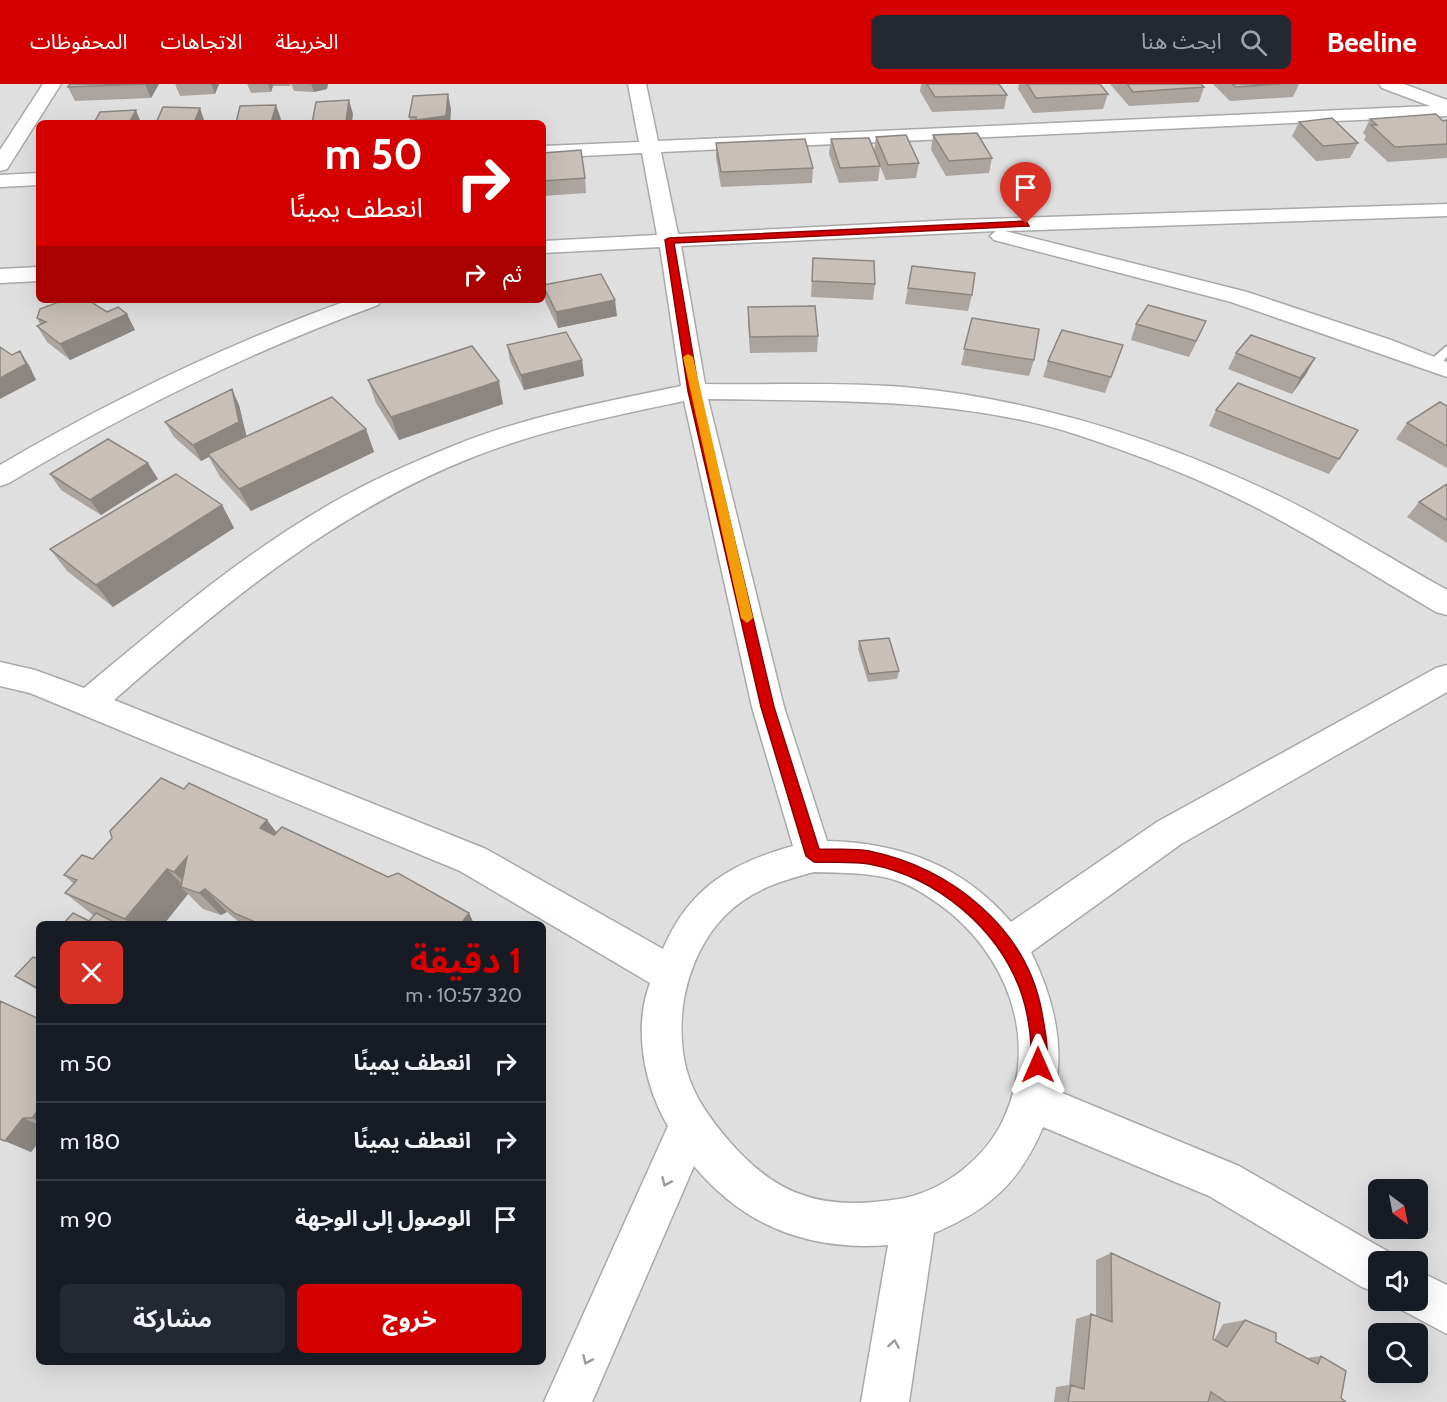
<!DOCTYPE html>
<html lang="ar">
<head>
<meta charset="utf-8">
<style>
  body { margin:0; font-family:Cabin,"Noto Sans Arabic",sans-serif; background:#242831; color:#f1f3f6; direction:rtl; height:100vh; display:flex; flex-direction:column; font-size:22px; white-space:nowrap }
  * { box-sizing:border-box; margin:0 }
  p { font-size:20px; color:#9ea1a6 }
  .icon { flex:none; width:33px; height:33px; fill:none; stroke:currentColor; stroke-width:2; stroke-linecap:round; stroke-linejoin:round }
  .map { position:relative; flex:1; overflow:hidden; direction:ltr }
  .panel { position:absolute; left:36px; top:837px; width:510px; height:444px; display:flex; flex-direction:column; background:#171b24; border-radius:9px; box-shadow:0 6px 24px #0002; direction:rtl }
  .panel>* { flex:none }
  .hud { position:absolute; left:36px; top:36px; width:510px; height:183px; border-radius:9px; box-shadow:0 6px 24px #0002; direction:rtl; background:#d40000; color:#fff; overflow:hidden }
  .needle { width:39px; rotate:148deg }
  .buttons { position:absolute; left:1368px; top:1095px; display:grid; gap:12px }
  .buttons a { display:grid; place-items:center; width:60px; height:60px; border-radius:9px; background:#171b24; box-shadow:0 6px 24px #0002; font-size:30px }
  .pin { position:absolute; display:grid; place-items:center; width:51px; height:51px; color:#fff; margin:-62px -26px; border-radius:50% 50% 50% 0; rotate:-45deg; box-shadow:0 0 6px #0007 }
  .pin .icon { rotate:45deg }
  .me { position:absolute; width:66px; margin:-33px; rotate:0deg; stroke-linejoin:round; filter:drop-shadow(0 0 4px #0008) }
  .turn { display:flex; align-items:center; gap:21px; height:126px; padding:0 24px; font-size:27px }
  .turn .icon { width:78px; height:78px; stroke-width:2.5 }
  .turn b { display:block; font-size:42px; line-height:51px }
  .then { display:flex; align-items:center; height:57px; padding:0 24px; background:#0003; gap:12px; font-size:22px }
  .round { display:grid; place-items:center; flex:none; width:63px; height:63px; border-radius:9px; background:#242831 }
  .summary { display:flex; align-items:center; justify-content:space-between; height:102px; padding:0 24px }
  h1 { font-size:36px; font-weight:700; line-height:45px; color:#d40000 }
  .primary-button { display:flex; gap:12px; margin-top:auto; padding:12px 24px }
  .primary-button a { flex:1; height:69px; border-radius:9px; background:#d40000; color:#fff; font-size:24px; font-weight:700; line-height:69px; text-align:center }
  .primary-button a+a { background:#242831; color:#f1f3f6 }
  ul { padding:0; list-style:none }
  li { display:flex; align-items:center; gap:18px; height:78px; padding:0 24px; border-top:2px solid #363941 }
  li div { flex:1 }
  li b { display:block; font-size:22px }
  li em { font-style:normal }
  header { display:flex; align-items:center; gap:36px; box-sizing:border-box; height:84px; padding:0 30px; background:#d40000; color:#fff }
  header strong { font-size:28px }
  nav { display:flex; gap:33px; margin-inline-start:auto; font-size:21px }
  .search { width:420px; height:54px; background:#242831; display:flex; align-items:center; gap:15px; box-sizing:border-box; padding:0 21px; border-radius:9px; color:#9ea1a6; font-size:22px }
  .map>svg:first-child { display:block }
  .residential { fill:#e0dfdf; fill-rule:evenodd }
  .lines { fill:none; stroke-linecap:round; stroke-linejoin:round }
  .lane-casing { stroke:#a9a9a9; stroke-width:4 }
  .street-casing { stroke:#a9a9a9; stroke-width:3 }
  .lane { fill:#fff; fill-rule:evenodd }
  .street { fill:#fff; fill-rule:evenodd }
  .wall { fill:#aba49e }
  .shaded-wall { fill:#8b8681 }
  .building { fill:#c7bfb8; stroke:#8b8681; stroke-width:1.5 }
  .oneway { stroke:#9c9c9c }
  .route { fill:#d40000; stroke:#8a0000; stroke-width:1.5 }
  .slow { fill:#f59e0b }
</style>
</head>
<body>
<header>
<strong>Beeline</strong>
<div class="search"><svg class="icon" aria-label="search" viewBox="0 0 24 24"><circle cx="10" cy="10" r="6"/><path d="M15 15l6 6"/></svg>ابحث هنا</div>
<nav><a>الخريطة</a><a>الاتجاهات</a><a>المحفوظات</a></nav>
</header>
<div class="map">
<svg width="1447" height="1318" viewBox="0 0 1447 1318">
  <rect width="100%" height="100%" fill="#f2efe9"/>
  <path class="residential" d="M0,0H1447V1318H0ZM39,39H543V216H39ZM39,840H543V1278H39ZM1378,1106H1418V1144H1378ZM1378,1178H1418V1216H1378ZM1378,1250H1418V1288H1378Z"/>
  <g class="lines">
    <g class="lane-casing">
      <path id="lane" d="M1447,262V273L1437,283H1429V277Z"/>
    </g>
    <g class="street-casing">
      <path id="street" d="M43,0H61L7,85L0,87V66Z
        M628,0H646L658,57L1430,22L1382,4L1379,0H1404L1447,16V32L661,68L678,150L956,136L1447,120V132L1005,147L1247,208L1391,256L1447,278V293L1231,218L994,156L990,152L996,147L681,162L705,300C771,301 839,298 904,303C1034,315 1160,355 1277,411C1335,439 1391,475 1447,506V531L1436,528C1378,494 1320,457 1259,425C1203,396 1139,371 1078,351C961,313 830,317 708,315L784,623L827,757C901,759 962,781 1011,838L1157,738L1436,584L1447,581V608L1181,760L1031,868C1052,911 1065,958 1055,1006L1239,1082L1394,1171L1397,1178H1378V1209L1362,1203L1209,1112L1043,1043C1020,1098 989,1126 934,1149L909,1318H861L888,1161C809,1167 745,1143 694,1082L592,1318H544L668,1042C644,1001 633,944 650,899L460,787L30,609L0,602V578L35,586L84,604C168,534 253,461 350,409C383,391 419,376 453,362C526,332 605,318 681,302L660,163L543,169V157L657,151L642,69L543,74V62L639,58ZM684,317L752,623L793,762C731,779 689,804 663,865L486,765L114,616C223,520 336,427 473,373C541,346 613,332 684,317ZM814,788C841,789 872,788 898,797C913,802 927,812 939,820C1007,869 1040,955 1004,1034C986,1074 943,1108 899,1115C868,1120 830,1122 800,1110C773,1101 747,1078 729,1057C711,1036 693,1012 686,984C672,926 691,854 741,818C763,802 788,795 814,788Z
        M39,89V101L0,103V91Z
        M39,183V197L0,199V185Z
        M349,216H381L378,221C249,268 127,328 9,399L0,402V381C111,316 227,260 349,216Z
        M1418,1187L1447,1201V1250L1402,1226L1398,1216H1418Z"/>
    </g>
    <use href="#lane" class="lane"/>
    <use href="#street" class="street"/>
  </g>
  <path class="wall" d="M70,0H159L151,14L75,17L68,3Z
    M175,0H219L215,10L180,12Z
    M247,0H290V2H273L271,8L251,9Z
    M291,0H328L327,5L314,8L294,7Z
    M921,0H999L1007,11L1004,25L932,28L920,7Z
    M1019,0H1100L1108,10L1103,25L1033,29L1018,5Z
    M1110,0H1201L1204,3L1199,18L1129,22Z
    M1213,0H1299L1293,13L1230,17Z
    M451,25L450,39H411L409,33Z
    M1370,35L1447,36V74L1388,78L1364,56L1366,52L1363,49Z
    M1299,38L1358,59L1350,74L1316,77L1292,52Z
    M933,51L992,74L989,89L946,92L931,66Z
    M876,53L919,79L916,94L886,96L878,78L880,82L878,97L839,99L829,70L831,55L874,67Z
    M716,59L813,84L812,99L721,103L716,74Z
    M543,69L585,94L586,109L543,112Z
    M813,174L875,200L873,216L811,213Z
    M543,201L617,232L558,244L545,217Z
    M908,204L972,211L968,227L905,220Z
    M748,223L818,252L817,268L750,269L748,239Z
    M37,234L135,246L70,276L47,258L37,242L40,240Z
    M972,234L1034,276L1029,292L961,281Z
    M1206,237L1189,273L1131,256L1136,240Z
    M507,261L582,276L584,292L524,306L510,277Z
    M1123,261L1105,309L1043,293L1048,277Z
    M1236,269L1315,274L1306,290L1292,310L1228,285Z
    M368,296L503,320L399,356L376,319Z
    M239,321L246,352L366,345L374,368L251,427L220,393L209,373L201,377L174,353L165,338Z
    M1447,322V384L1396,355L1407,339Z
    M1216,326L1358,346L1329,390L1209,342Z
    M50,390L158,395L101,431L61,406Z
    M1447,400V459L1407,433L1419,418Z
    M222,421L234,444L113,523L67,487L50,465Z
    M859,557L899,587L897,595L868,598L858,565Z
    M184,705L267,736L277,749L388,793L469,829L474,840H241L227,828L221,831L203,825L188,810L164,840H63L89,837L94,832L65,809L74,800L64,791L93,775Z
    M39,875V907L15,892Z
    M39,935V1058L31,1068L0,1055Z
    M1111,1169L1214,1256L1223,1240L1245,1236L1276,1258L1307,1274L1321,1272L1341,1314L1346,1318H1054L1056,1303L1069,1301L1076,1235L1091,1230L1096,1232V1176Z"/>
  <path class="shaded-wall" d="M145,0H159L151,14Z
    M211,0H219L215,10Z
    M268,0H273V2L271,8Z
    M311,0H328L327,5L314,8Z
    M448,10L451,25L450,39H416V36Z
    M349,16L353,30L352,39H346V37Z
    M276,21L281,35L280,39H271Z
    M200,24L205,39H194Z
    M136,26L141,39H129Z
    M615,216L617,232L558,244L556,228Z
    M127,230L135,246L70,276L60,260Z
    M1206,237L1199,252L1189,273L1196,257Z
    M20,267L30,283L36,296L0,315V294Z
    M1315,274L1306,290L1292,310L1300,294Z
    M582,276L584,292L524,306L521,291Z
    M499,297L503,320L399,356L391,333Z
    M232,305L239,321L247,354L208,370L209,373L201,377L193,361Z
    M366,345L374,368L251,427L239,405Z
    M148,379L158,395L101,431L90,416Z
    M222,421L234,444L113,523L96,501Z
    M267,736L285,760L260,744Z
    M187,773L193,807L174,788Z
    M167,785L186,804L181,803L188,810L164,840H131L125,835Z
    M205,805L227,828L221,831L199,809Z
    M469,829L474,840H461Z
    M39,1025V1038L32,1034Z
    M23,1034L39,1041V1058L31,1068L5,1057Z"/>
  <path class="building" d="M70,0H145L68,3Z
    M927,0H999L1007,11L935,13Z
    M1027,0H1100L1108,10L1036,14Z
    M1127,0H1201L1204,3L1133,8Z
    M1232,0H1279L1235,3Z
    M448,10L446,32L416,36V33H409L413,12Z
    M349,16L346,37L341,38V39H312L316,18Z
    M276,21L271,39H236L240,22Z
    M163,23L200,24L194,39H156Z
    M136,26L129,39H94L100,28Z
    M1436,30L1443,37L1447,36V60L1395,63L1371,41H1377L1370,35Z
    M1332,34L1358,59L1323,62L1299,38Z
    M977,49L992,74L949,77L933,51Z
    M906,51L919,79L888,81L876,53Z
    M869,54L880,82L840,84L831,55Z
    M805,55L813,84L721,88L716,59Z
    M581,66L585,94L543,97V69Z
    M813,174L874,177L875,200L812,197Z
    M912,182L975,189L972,211L908,204Z
    M601,190L615,216L556,228L543,201Z
    M64,216H88L107,228L118,223L127,230L60,260L37,242L46,238L37,234L40,225Z
    M1148,221L1206,237L1196,257L1136,240Z
    M815,222L818,252L750,253L748,223Z
    M972,234L1039,245L1034,276L964,265Z
    M1062,246L1123,261L1111,293L1048,277Z
    M566,248L582,276L521,291L507,261Z
    M1251,251L1315,274L1300,294L1236,269Z
    M472,262L499,297L391,333L368,296Z
    M0,263L12,271L20,267L26,280L0,294Z
    M1238,299L1358,346L1339,375L1216,326Z
    M232,305L239,338L193,361L165,338Z
    M332,313L366,345L239,405L208,370Z
    M1440,318L1447,322V362L1407,339Z
    M108,355L148,379L90,416L50,390Z
    M176,390L222,421L96,501L50,465Z
    M1447,400V436L1419,418Z
    M889,554L899,587L869,590L859,557Z
    M161,694L184,705L189,699L267,736L260,744L274,751L282,743L388,793L398,789L469,829L461,840H260L234,829L205,805L199,809L181,803L187,773L174,788L167,785L125,835L65,809L77,796L64,791L82,771L93,775L112,754L110,747Z
    M73,829L89,837L96,829L118,840H63Z
    M33,873L39,875V905L15,892Z
    M0,917L39,935V1025L32,1034H23L5,1057L0,1055Z
    M1111,1169L1220,1219L1213,1255L1227,1263L1245,1236L1276,1249V1258L1318,1280L1321,1272L1346,1287L1341,1314L1346,1318H1226L1211,1308L1208,1318H1068L1071,1301L1084,1305L1091,1230L1112,1238Z"/>
  <defs><path id="oneway-chevron" d="M-2-3.5L2.5 0L-2 3.5" fill="none" stroke-width="1.6" stroke-linecap="round" stroke-linejoin="round" transform="scale(1.5)"/></defs>
  <g class="oneway">
    <use href="#oneway-chevron" transform="translate(666 1098) rotate(114)"/>
    <use href="#oneway-chevron" transform="translate(894 1260) rotate(-81)"/>
    <use href="#oneway-chevron" transform="translate(587 1276) rotate(114)"/>
  </g>
  <path class="route" d="M1026,137L1029,142L674,159L699,307L774,623L819,765C835,766 854,764 869,767C951,784 1027,844 1042,929C1045,948 1051,969 1043,987L1038,990L1032,987C1028,979 1031,973 1031,965C1031,949 1027,926 1022,911C1000,845 937,793 869,780C851,777 831,779 814,778L806,772L761,623L688,307L665,156L669,154Z"/>
  <path class="slow" d="M688,270L693,273L753,534L747,539L741,534L683,273Z"/>
</svg>
<div class="buttons">
<a><svg class="needle" viewBox="-14 -14 28 28"><path d="M0-13l5 13h-10z" fill="#e53935"/><path d="M0 13l5-13h-10z" fill="#9ea1a6"/></svg></a>
<a><svg class="icon" aria-label="sound" viewBox="0 0 24 24"><path d="M4 9h4l5-4v14l-5-4H4zM17 9q2 3 0 6"/></svg></a>
<a><svg class="icon" aria-label="search" viewBox="0 0 24 24"><circle cx="10" cy="10" r="6"/><path d="M15 15l6 6"/></svg></a>
</div>
<div class="pin" style="left:1026px;top:140px;background:#d93025"><svg class="icon" aria-label="arrive" viewBox="0 0 24 24"><path d="M6 21V4h12l-3 4 3 4H6"/></svg></div>
<svg class="me" style="left:1038px;top:981px" viewBox="-20 -20 40 40"><path d="M0-17L14 15 0 8-14 15z" fill="#d40000" stroke="#fff" stroke-width="4"/></svg>
<div class="hud">
<div class="turn"><svg class="icon" aria-label="right" viewBox="0 0 24 24"><path d="M7 20v-9h11M14 6l5 5-5 5"/></svg><div><b>50 m</b>انعطف يمينًا</div></div>
<div class="then">ثم<svg class="icon" aria-label="right" viewBox="0 0 24 24"><path d="M7 20v-9h11M14 6l5 5-5 5"/></svg></div>
</div>
<section class="panel">
<div class="summary"><div><h1>1 دقيقة</h1><p>320 m · 10:57</p></div><a class="round" style="background:#d93025;color:#fff"><svg class="icon" aria-label="close" viewBox="0 0 24 24"><path d="M6 6l12 12M18 6L6 18"/></svg></a></div>
<ul>
<li><svg class="icon" aria-label="right" viewBox="0 0 24 24"><path d="M7 20v-9h11M14 6l5 5-5 5"/></svg><div><b>انعطف يمينًا</b></div><em>50 m</em></li>
<li><svg class="icon" aria-label="right" viewBox="0 0 24 24"><path d="M7 20v-9h11M14 6l5 5-5 5"/></svg><div><b>انعطف يمينًا</b></div><em>180 m</em></li>
<li><svg class="icon" aria-label="arrive" viewBox="0 0 24 24"><path d="M6 21V4h12l-3 4 3 4H6"/></svg><div><b>الوصول إلى الوجهة</b></div><em>90 m</em></li>
</ul>
<div class="primary-button"><a>خروج</a><a>مشاركة</a></div>
</section>
</div>
</body>
</html>
